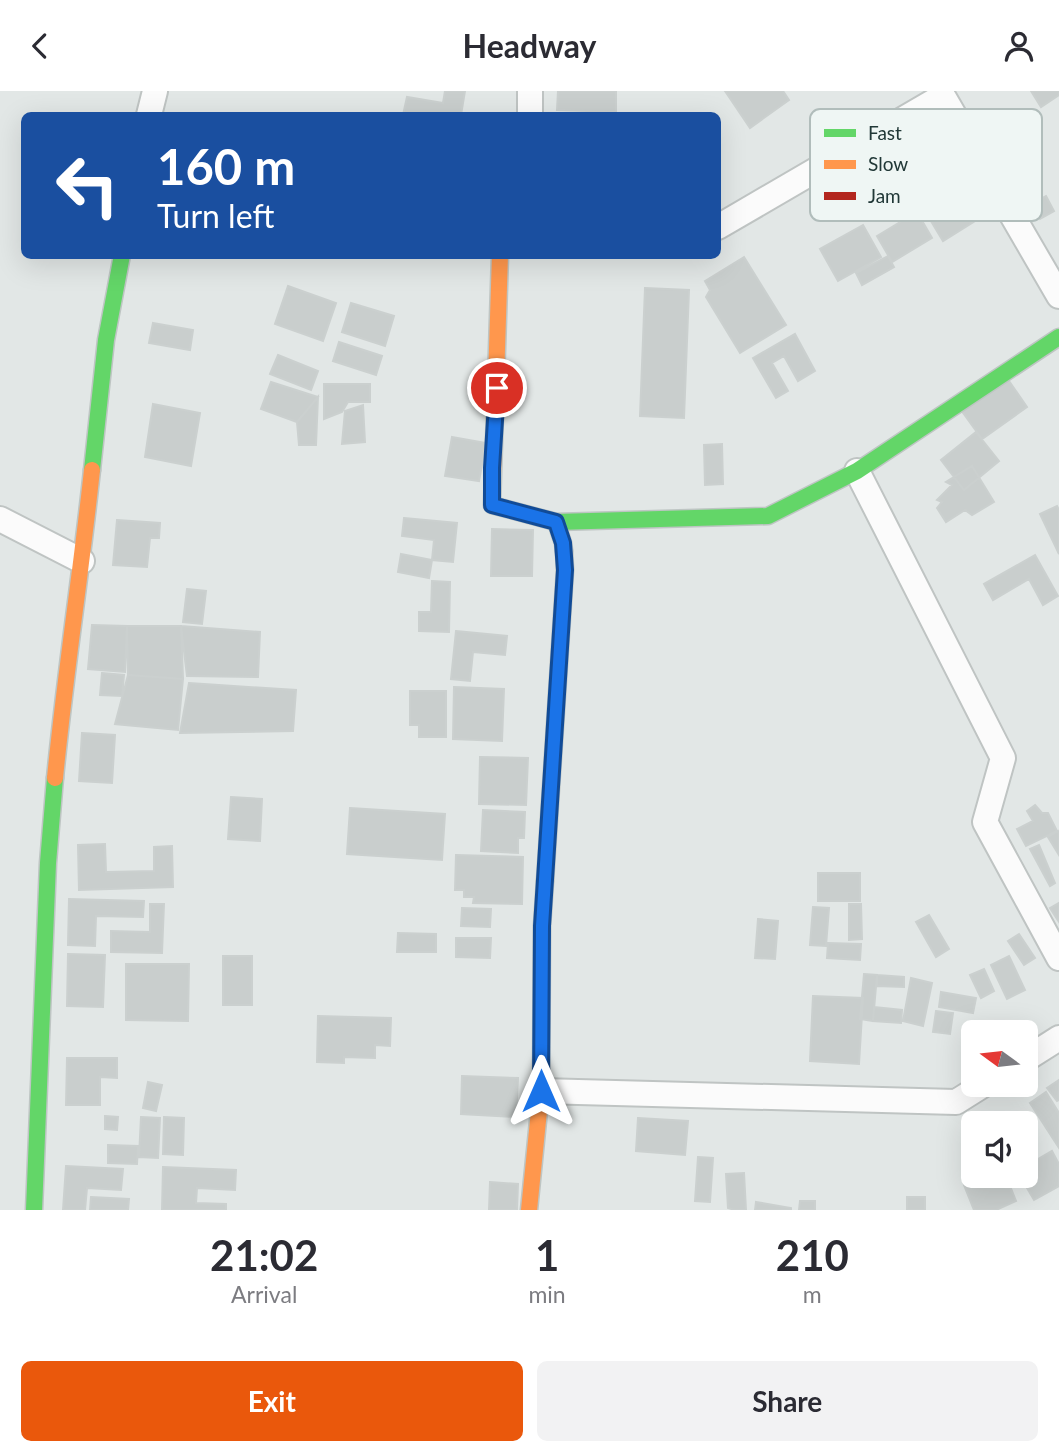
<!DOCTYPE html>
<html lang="en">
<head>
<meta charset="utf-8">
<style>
  body { margin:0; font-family:Lato,sans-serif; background:#f2f2f3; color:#2b2b33; height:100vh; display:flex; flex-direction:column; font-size:26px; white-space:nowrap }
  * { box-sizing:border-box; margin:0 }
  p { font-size:23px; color:#7c7c81 }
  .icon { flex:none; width:38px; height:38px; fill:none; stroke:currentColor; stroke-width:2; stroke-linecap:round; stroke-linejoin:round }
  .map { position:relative; height:1119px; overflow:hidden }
  .drawer { display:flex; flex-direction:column; background:#fff; flex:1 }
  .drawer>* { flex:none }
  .banner { position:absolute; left:21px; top:21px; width:700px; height:147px; border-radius:10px; box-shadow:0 7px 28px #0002; background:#1a4fa0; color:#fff; overflow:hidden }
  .needle { width:46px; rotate:285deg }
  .controls { position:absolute; left:961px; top:929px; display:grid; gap:14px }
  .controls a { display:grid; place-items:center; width:77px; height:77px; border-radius:10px; background:#fff; box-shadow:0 7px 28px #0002; font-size:35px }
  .pin { position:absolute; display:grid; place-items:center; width:60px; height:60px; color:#fff; margin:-30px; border:4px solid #fff; border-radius:50%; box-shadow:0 2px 7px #0007 }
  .me { position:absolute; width:77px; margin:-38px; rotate:0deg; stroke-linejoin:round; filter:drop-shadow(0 0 5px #0008) }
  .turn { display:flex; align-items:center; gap:24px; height:147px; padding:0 21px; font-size:32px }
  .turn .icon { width:91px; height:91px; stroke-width:2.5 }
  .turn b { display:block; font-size:49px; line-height:60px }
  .eta { display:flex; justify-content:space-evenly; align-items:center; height:119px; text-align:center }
  .eta b { font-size:42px; font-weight:700; line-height:49px }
  .primary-button { display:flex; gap:14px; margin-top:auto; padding:14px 21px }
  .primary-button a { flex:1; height:80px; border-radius:10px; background:#ea580c; color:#fff; font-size:28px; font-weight:700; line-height:80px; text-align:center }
  .primary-button a+a { background:#f2f2f3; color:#2b2b33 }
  header { display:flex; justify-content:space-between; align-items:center; height:91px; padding:0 21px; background:#fff; font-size:32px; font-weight:700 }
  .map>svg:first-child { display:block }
  .building { fill:#c9cecd; stroke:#cbd0cf; stroke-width:2 }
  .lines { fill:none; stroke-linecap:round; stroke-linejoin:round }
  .street-casing { stroke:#bfc4c3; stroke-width:28 }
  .fast-casing { stroke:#bec5c3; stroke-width:19 }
  .slow-casing { stroke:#bec5c3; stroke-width:19 }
  .jam-casing { stroke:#bec5c3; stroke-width:19 }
  .street { stroke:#fbfbfb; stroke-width:24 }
  .fast { stroke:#63d668; stroke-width:16 }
  .slow { stroke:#ff974d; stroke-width:16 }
  .jam { stroke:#b3261e; stroke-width:16 }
  .route-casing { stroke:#114b97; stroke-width:18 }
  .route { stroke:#1a73e8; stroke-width:12 }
  .key { fill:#eff6f4; stroke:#b1bdbb; stroke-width:2 }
  .key-label { font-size:19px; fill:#213837 }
</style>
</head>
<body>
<header><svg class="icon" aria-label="back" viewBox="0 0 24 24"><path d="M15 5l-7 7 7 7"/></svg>Headway<svg class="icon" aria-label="person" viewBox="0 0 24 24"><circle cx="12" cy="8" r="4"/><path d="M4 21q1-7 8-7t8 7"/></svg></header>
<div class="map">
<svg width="1059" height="1119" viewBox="0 0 1059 1119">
  <rect width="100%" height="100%" fill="#e2e7e6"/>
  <path class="building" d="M445,0H465L461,24H403L407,6L443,12Z
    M558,0H616V21L557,19Z
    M725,0H783L789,9L750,37Z
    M1031,0H1059V4L1041,16Z
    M924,87L939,110L962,97L980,127L943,150L910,95Z
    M1046,105L1054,120L1040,128L1031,113Z
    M917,121L932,147L892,171L877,145Z
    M863,134L881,166L838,190L820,158Z
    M888,165L894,176L862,194L856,182Z
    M744,166L786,234L740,262L706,206L710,199L705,190Z
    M288,195L336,212L323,250L275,233Z
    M645,197L689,199L684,327L640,325Z
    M351,212L394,225L385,255L342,241Z
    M153,232L193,239L190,259L149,252Z
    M795,243L815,280L798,290L784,265L772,272L788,300L776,307L753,267Z
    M339,251L382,265L376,284L333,270Z
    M278,264L318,280L311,299L270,283Z
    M1007,287L1027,316L982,348L961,319Z
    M271,291L318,306L297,331L261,318Z
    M324,293H370V311H348L342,321L324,328Z
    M318,306L316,354H299L297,331Z
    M153,313L200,322L191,375L145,366Z
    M363,314L365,351L342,353L345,320Z
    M976,341L999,370L964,399L941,369Z
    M452,346L486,352L479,390L445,385Z
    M722,353L723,393L705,394L704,354Z
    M972,375L994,411L972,424L965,419L946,431L937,417L942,411L937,409L952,394L946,391Z
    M1057,415L1059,419V463L1040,423Z
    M404,427L457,432L453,471L432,469L434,449L402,445Z
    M117,429L160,432L159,447H150L147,476L113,474Z
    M492,438L533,439L532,485H491Z
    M401,463L432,469L429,487L398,481Z
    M1035,464L1058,505L1043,514L1029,488L993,509L984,493Z
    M432,490L450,491L449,541L419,540V521H431Z
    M187,498L206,500L202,533L183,531Z
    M92,534L127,535L125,581L88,578Z
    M127,535H181L183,588L128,584Z
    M181,535L260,541L258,586L187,585Z
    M456,540L507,545L505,564L473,561L470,590L451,588Z
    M102,582L124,584L122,605L100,604Z
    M128,584L183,588L178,639L115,633Z
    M189,592L296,599L293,640L180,642Z
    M454,596L504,598L502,650L453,648Z
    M410,600H446V646H419V634H410Z
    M82,642L115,644L112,692L79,690Z
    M480,666L528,667L526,714L479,713Z
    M231,706L262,708L260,750L228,748Z
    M1035,714L1042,722H1048L1057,740L1026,755L1017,738L1033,730L1027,720Z
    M350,717L445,723L442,769L347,763Z
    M483,719L525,721L524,747H518V762L481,760Z
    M1058,740L1059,742V764L1048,746Z
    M105,753L106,781L154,780V756L172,755L173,796L79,799L78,754Z
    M1039,754L1055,792L1050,795L1030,758Z
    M456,764L523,766L522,813L473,812L474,806H464V799H455Z
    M818,782H860V810H818Z
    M69,808L144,810L143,826L96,825L95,855L68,854Z
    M1059,812V831L1050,817Z
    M150,813H164L162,862L111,861V840L150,841Z
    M849,813H861L862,848L849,849Z
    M813,816L829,817L826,855L810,854Z
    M462,817L491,818L490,836L461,835Z
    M929,824L949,858L936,866L916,831Z
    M758,828L778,830L775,868L755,867Z
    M398,842L436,843V861H397Z
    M1019,843L1035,867L1024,874L1008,850Z
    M456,847H491L490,867L456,866Z
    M828,852L861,853L860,869L827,867Z
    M68,863L105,864L103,916L67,915Z
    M223,865H252V914H223Z
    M1009,865L1025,899L1007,908L991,874Z
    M126,873H189L188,930L126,929Z
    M984,878L994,900L981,907L970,884Z
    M864,883L877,884L873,930L860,928Z
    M877,884L904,886V896L877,895Z
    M911,887L932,892L923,935L903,930Z
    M941,901L976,907L973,922L939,916Z
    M813,905L863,907L859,973L810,970Z
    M874,916L902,919L901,932L873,930Z
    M936,920L953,922L950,943L933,941Z
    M318,925L391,927L390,955L375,954V967L344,966V972L317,971Z
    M67,967H117V987L100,986V1014H66Z
    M462,985L518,987L516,1026L461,1023Z
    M1059,989V1009L1057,1010L1047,997Z
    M148,991L162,994L156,1020L143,1017Z
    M1046,1001L1059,1022V1057L1030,1012Z
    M105,1025L118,1026L117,1039L105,1038Z
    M141,1026L160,1027L158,1067L139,1066Z
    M164,1026L184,1027L183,1064L163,1063Z
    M638,1027L688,1030L685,1064L636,1060Z
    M108,1054L138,1055L137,1073L108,1072Z
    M1052,1060L1059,1073V1095L1034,1109L1020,1085H1026V1075Z
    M698,1066L713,1067L710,1111L695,1110Z
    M66,1075L123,1078L121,1099L87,1097L85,1119H63Z
    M163,1076L236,1079L235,1099L197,1097L196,1112L226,1113V1119H162Z
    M744,1082L746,1119H735L728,1117L726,1083Z
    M985,1085H1006L1016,1110L996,1119H974L964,1094Z
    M490,1091L518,1093L517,1119H489Z
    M91,1106L129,1108L128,1119H90Z
    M907,1106H925V1119H907Z
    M800,1110H815V1119H799Z
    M756,1111L791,1117V1119H755Z"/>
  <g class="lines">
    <g class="street-casing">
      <path id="street" d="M940,0L1059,205
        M149,24L155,0
        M530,24V0
        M718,136L943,5
        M857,380L1003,667L985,731L1059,867
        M0,428L82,470
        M1026,968L1059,947
        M541,1000L956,1011L983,994"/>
    </g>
    <g class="fast-casing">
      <path id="fast" d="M92,379L106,249L122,164
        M556,431L768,425L857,380L1059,246
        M34,1119L48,772L55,687"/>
    </g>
    <g class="slow-casing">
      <path id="slow" d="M500,164L492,414L556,431L563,452L564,460
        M55,687C65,584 81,482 92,379
        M529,1119L541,1000L542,835L545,790"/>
    </g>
    <g class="jam-casing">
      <path id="jam" d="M545,790L565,479L564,460"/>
    </g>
    <use href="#street" class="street"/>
    <use href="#fast" class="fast"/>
    <use href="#slow" class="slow"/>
    <use href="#jam" class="jam"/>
  </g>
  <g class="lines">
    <g class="route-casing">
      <path id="route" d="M497,297L492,377V414L556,431L563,452L565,479L542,835L541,1000"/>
    </g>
    <use href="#route" class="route"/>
  </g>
  <rect x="810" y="18" width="232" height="112" rx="10" class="key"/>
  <rect x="824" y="38" width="32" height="8" fill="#63d668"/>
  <rect x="824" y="69" width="32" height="9" fill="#ff974d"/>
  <rect x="824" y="101" width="32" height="8" fill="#b3261e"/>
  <g class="key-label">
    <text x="868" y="49">Fast</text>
    <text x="868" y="80">Slow</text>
    <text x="868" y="112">Jam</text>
  </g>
</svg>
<div class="controls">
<a><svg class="needle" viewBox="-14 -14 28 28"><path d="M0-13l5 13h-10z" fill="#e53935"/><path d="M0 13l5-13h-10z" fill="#7c7c81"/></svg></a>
<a><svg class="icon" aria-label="sound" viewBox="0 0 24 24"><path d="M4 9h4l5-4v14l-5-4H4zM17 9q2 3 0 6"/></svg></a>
</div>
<div class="pin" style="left:497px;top:297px;background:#d93025"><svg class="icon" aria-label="arrive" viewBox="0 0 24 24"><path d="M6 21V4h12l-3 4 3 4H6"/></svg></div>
<svg class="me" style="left:541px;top:1000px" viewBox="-20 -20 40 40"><path d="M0-17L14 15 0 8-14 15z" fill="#1a73e8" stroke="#fff" stroke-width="4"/></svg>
<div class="banner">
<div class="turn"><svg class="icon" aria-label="left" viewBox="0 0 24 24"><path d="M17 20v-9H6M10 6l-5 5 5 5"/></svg><div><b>160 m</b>Turn left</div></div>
</div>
</div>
<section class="drawer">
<div class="eta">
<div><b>21:02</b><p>Arrival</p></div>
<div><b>1</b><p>min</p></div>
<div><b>210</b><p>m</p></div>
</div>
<div class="primary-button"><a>Exit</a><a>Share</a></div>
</section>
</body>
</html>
